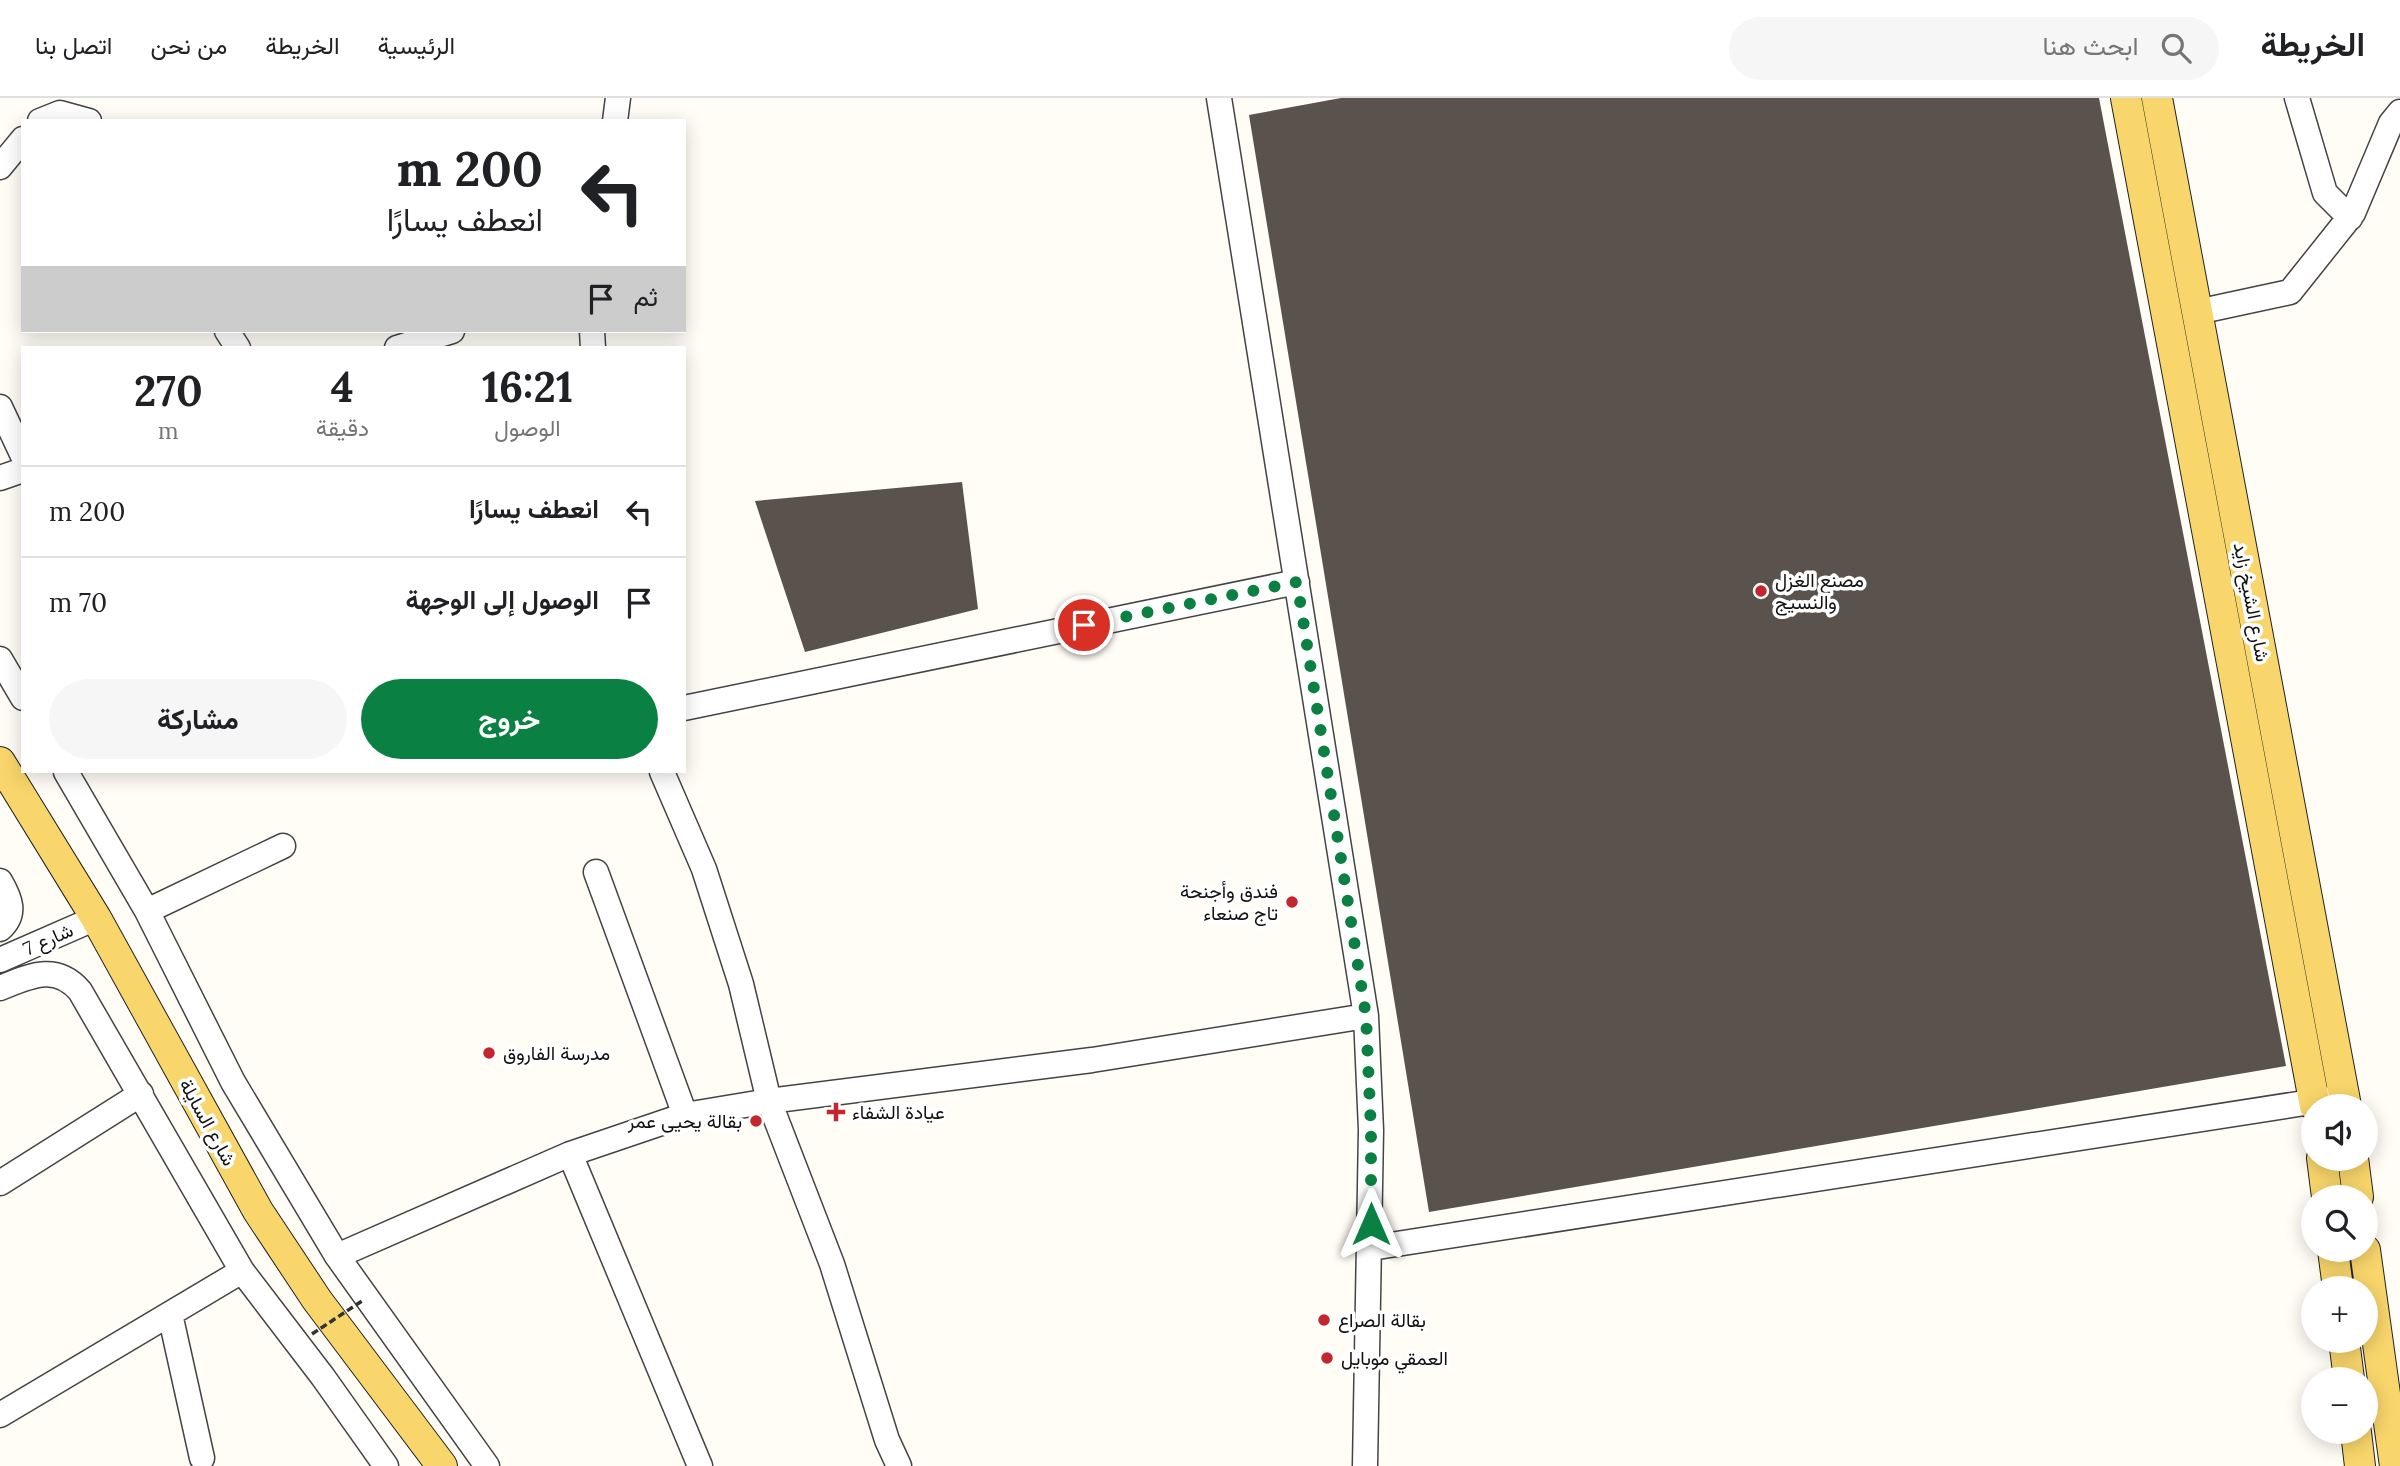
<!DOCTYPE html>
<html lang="ar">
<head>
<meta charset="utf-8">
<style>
  body { margin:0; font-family:Lora,Vazirmatn,serif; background:#f6f6f6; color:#202124; direction:rtl; height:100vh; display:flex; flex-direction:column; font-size:26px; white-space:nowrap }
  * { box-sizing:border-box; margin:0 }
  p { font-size:23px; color:#757577 }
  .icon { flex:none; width:38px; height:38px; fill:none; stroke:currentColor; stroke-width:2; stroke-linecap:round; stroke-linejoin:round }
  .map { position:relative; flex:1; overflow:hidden; direction:ltr }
  .details { position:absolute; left:21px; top:248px; width:665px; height:427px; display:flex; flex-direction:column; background:#fff; border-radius:0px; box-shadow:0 4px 18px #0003; direction:rtl }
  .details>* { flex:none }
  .guide { position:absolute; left:21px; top:21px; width:665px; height:214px; border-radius:0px; box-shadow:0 4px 18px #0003; direction:rtl; background:#fff; color:#202124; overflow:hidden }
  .tools { position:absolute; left:2301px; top:996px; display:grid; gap:14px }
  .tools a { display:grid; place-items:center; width:77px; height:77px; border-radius:50%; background:#fff; box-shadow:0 4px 18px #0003; font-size:35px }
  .pin { position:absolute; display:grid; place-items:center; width:60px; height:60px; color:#fff; margin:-30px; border:4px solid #fff; border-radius:50%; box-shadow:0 2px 7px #0007 }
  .me { position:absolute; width:77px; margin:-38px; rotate:0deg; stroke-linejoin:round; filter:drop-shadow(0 0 5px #0008) }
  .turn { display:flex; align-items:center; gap:24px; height:147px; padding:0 28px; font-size:32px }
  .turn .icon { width:91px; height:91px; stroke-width:2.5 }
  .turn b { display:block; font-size:49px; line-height:60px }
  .then { display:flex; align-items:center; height:66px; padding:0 28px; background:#0003; gap:14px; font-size:26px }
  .eta { display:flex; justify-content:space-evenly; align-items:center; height:119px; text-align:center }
  .eta b { font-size:42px; font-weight:700; line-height:49px }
  .cta { display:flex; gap:14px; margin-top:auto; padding:14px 28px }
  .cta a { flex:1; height:80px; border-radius:42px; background:#0b8043; color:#fff; font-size:28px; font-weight:700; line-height:80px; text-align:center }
  .cta a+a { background:#f6f6f6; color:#202124 }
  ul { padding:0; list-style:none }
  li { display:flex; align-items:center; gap:21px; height:91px; padding:0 28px; border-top:2px solid #e0e0e0 }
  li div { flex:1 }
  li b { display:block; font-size:26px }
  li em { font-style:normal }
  header { display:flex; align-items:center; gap:42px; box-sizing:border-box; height:98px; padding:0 35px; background:#fff; border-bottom:2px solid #e0e0e0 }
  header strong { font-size:33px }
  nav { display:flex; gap:38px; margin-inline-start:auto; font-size:24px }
  .search { width:490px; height:63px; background:#f6f6f6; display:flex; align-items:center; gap:18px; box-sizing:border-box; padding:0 24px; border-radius:38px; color:#757577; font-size:26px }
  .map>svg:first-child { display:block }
  .building { fill:#5a524d }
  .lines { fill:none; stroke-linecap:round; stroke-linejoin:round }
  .minor-casing { stroke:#444; stroke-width:27 }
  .major-casing { stroke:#222; stroke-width:32 }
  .minor { stroke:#fff; stroke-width:24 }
  .major { stroke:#f9d66b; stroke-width:30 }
  .path-bridge { stroke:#333; stroke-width:3.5; stroke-dasharray:7 3.5; stroke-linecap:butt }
  .route { stroke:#0b8043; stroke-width:12; stroke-dasharray:0 21.6 }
  .poi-dot { fill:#c4262e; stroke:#fff; stroke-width:2.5 }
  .labels { text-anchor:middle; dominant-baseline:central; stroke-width:7; stroke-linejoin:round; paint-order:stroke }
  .poi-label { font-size:19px; fill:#111; stroke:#fff; text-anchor:start }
  .street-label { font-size:19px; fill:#111; stroke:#fff }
</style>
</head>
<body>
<header>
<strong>الخريطة</strong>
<div class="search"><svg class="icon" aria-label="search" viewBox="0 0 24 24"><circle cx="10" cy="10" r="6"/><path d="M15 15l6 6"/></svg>ابحث هنا</div>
<nav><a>الرئيسية</a><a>الخريطة</a><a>من نحن</a><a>اتصل بنا</a></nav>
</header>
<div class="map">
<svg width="2400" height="1368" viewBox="0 0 2400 1368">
  <rect width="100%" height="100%" fill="#fffdf5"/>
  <path class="building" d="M1341,0H2099L2286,968L1429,1114L1249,17Z
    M962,384L978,511L805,554L755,403Z"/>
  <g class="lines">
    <g class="minor-casing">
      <path id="minor" d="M1219,0L1366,918L1371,1032L1365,1368
        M2297,0L2325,95L2350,120
        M40,23L60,15L89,23
        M615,23L618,0
        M0,69L23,41
        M2197,214L2290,194L2353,115L2391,25L2400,14
        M227,233L238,250
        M592,233L593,250
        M397,250L452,233
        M0,309L23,358
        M0,380L23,372
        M0,561L23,600
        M684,610L1297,484
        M66,674L147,813L233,984L337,1158L487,1368
        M662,674L704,771L741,886L769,1003L832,1166L887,1342L899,1368
        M596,774L685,1017
        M0,783C10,800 17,816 0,831
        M147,813L283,748
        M0,862L96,820
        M0,890C30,878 56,865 80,893L242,1173L323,1279L386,1368
        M570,1056L700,1368
        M0,1085L141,996
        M1371,1150L2330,1001
        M337,1158L570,1056L685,1017L769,1003L1092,962L1366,918
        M170,1216L202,1360
        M0,1317L242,1173"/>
    </g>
    <g class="major-casing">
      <path id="major" d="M2126,0L2315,1008
        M2157,0L2346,1008
        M0,664L96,820L258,1113L317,1202L442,1368
        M2322,1060L2327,1099
        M2353,1060L2358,1099
        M2333,1152L2338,1190
        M2365,1152L2395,1368
        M2344,1242L2349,1281
        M2356,1334L2360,1368"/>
    </g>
    <use href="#minor" class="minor"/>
    <use href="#major" class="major"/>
    <path class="path-bridge" d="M312,1236L362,1203"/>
  </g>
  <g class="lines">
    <path class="route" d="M1084,527L1297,484L1366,918L1371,1032V1126"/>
  </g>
  <g class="poi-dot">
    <circle cx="1761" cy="493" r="7"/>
    <circle cx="1292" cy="804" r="7"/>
    <circle cx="489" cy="955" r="7"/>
    <path d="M832.5 1003.5h7v7h7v7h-7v7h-7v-7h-7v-7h7z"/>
    <circle cx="756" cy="1023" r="7"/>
    <circle cx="1324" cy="1222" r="7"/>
    <circle cx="1327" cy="1260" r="7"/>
  </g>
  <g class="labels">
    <g class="poi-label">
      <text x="1775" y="482">مصنع الغزل<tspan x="1775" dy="22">والنسيج</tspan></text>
      <text x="1278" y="793" text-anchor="end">فندق وأجنحة<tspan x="1278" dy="22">تاج صنعاء</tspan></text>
      <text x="503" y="955">مدرسة الفاروق</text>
      <text x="852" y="1014">عيادة الشفاء</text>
      <text x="742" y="1023" text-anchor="end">بقالة يحيى عمر</text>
      <text x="1338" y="1222">بقالة الصراع</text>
      <text x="1341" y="1260">العمقي موبايل</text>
    </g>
    <g class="street-label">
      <text transform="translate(2252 504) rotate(79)">شارع الشيخ زايد</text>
      <text transform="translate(48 841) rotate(-24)">شارع 7</text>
      <text transform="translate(208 1024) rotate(61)">شارع السايلة</text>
    </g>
  </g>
</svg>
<div class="tools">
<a><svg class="icon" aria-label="sound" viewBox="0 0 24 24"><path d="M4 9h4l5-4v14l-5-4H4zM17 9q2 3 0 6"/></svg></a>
<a><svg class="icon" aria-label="search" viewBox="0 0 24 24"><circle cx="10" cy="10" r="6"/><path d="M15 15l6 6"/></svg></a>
<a>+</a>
<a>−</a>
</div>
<div class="pin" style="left:1084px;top:527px;background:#d93025"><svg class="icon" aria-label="arrive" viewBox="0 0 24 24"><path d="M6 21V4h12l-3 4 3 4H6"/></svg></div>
<svg class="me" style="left:1371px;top:1126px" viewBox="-20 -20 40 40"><path d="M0-17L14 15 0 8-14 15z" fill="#0b8043" stroke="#fff" stroke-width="4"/></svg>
<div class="guide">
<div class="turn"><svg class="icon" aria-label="left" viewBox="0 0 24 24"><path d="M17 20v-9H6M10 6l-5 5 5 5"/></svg><div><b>200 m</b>انعطف يسارًا</div></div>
<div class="then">ثم<svg class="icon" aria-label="arrive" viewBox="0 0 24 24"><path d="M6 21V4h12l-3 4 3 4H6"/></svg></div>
</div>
<section class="details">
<div class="eta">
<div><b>16:21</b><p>الوصول</p></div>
<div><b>4</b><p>دقيقة</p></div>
<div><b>270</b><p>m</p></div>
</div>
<ul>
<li><svg class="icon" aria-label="left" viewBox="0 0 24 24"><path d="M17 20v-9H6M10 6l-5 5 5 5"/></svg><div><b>انعطف يسارًا</b></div><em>200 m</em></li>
<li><svg class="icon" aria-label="arrive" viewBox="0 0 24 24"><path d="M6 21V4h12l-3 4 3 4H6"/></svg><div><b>الوصول إلى الوجهة</b></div><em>70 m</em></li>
</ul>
<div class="cta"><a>خروج</a><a>مشاركة</a></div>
</section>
</div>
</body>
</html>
